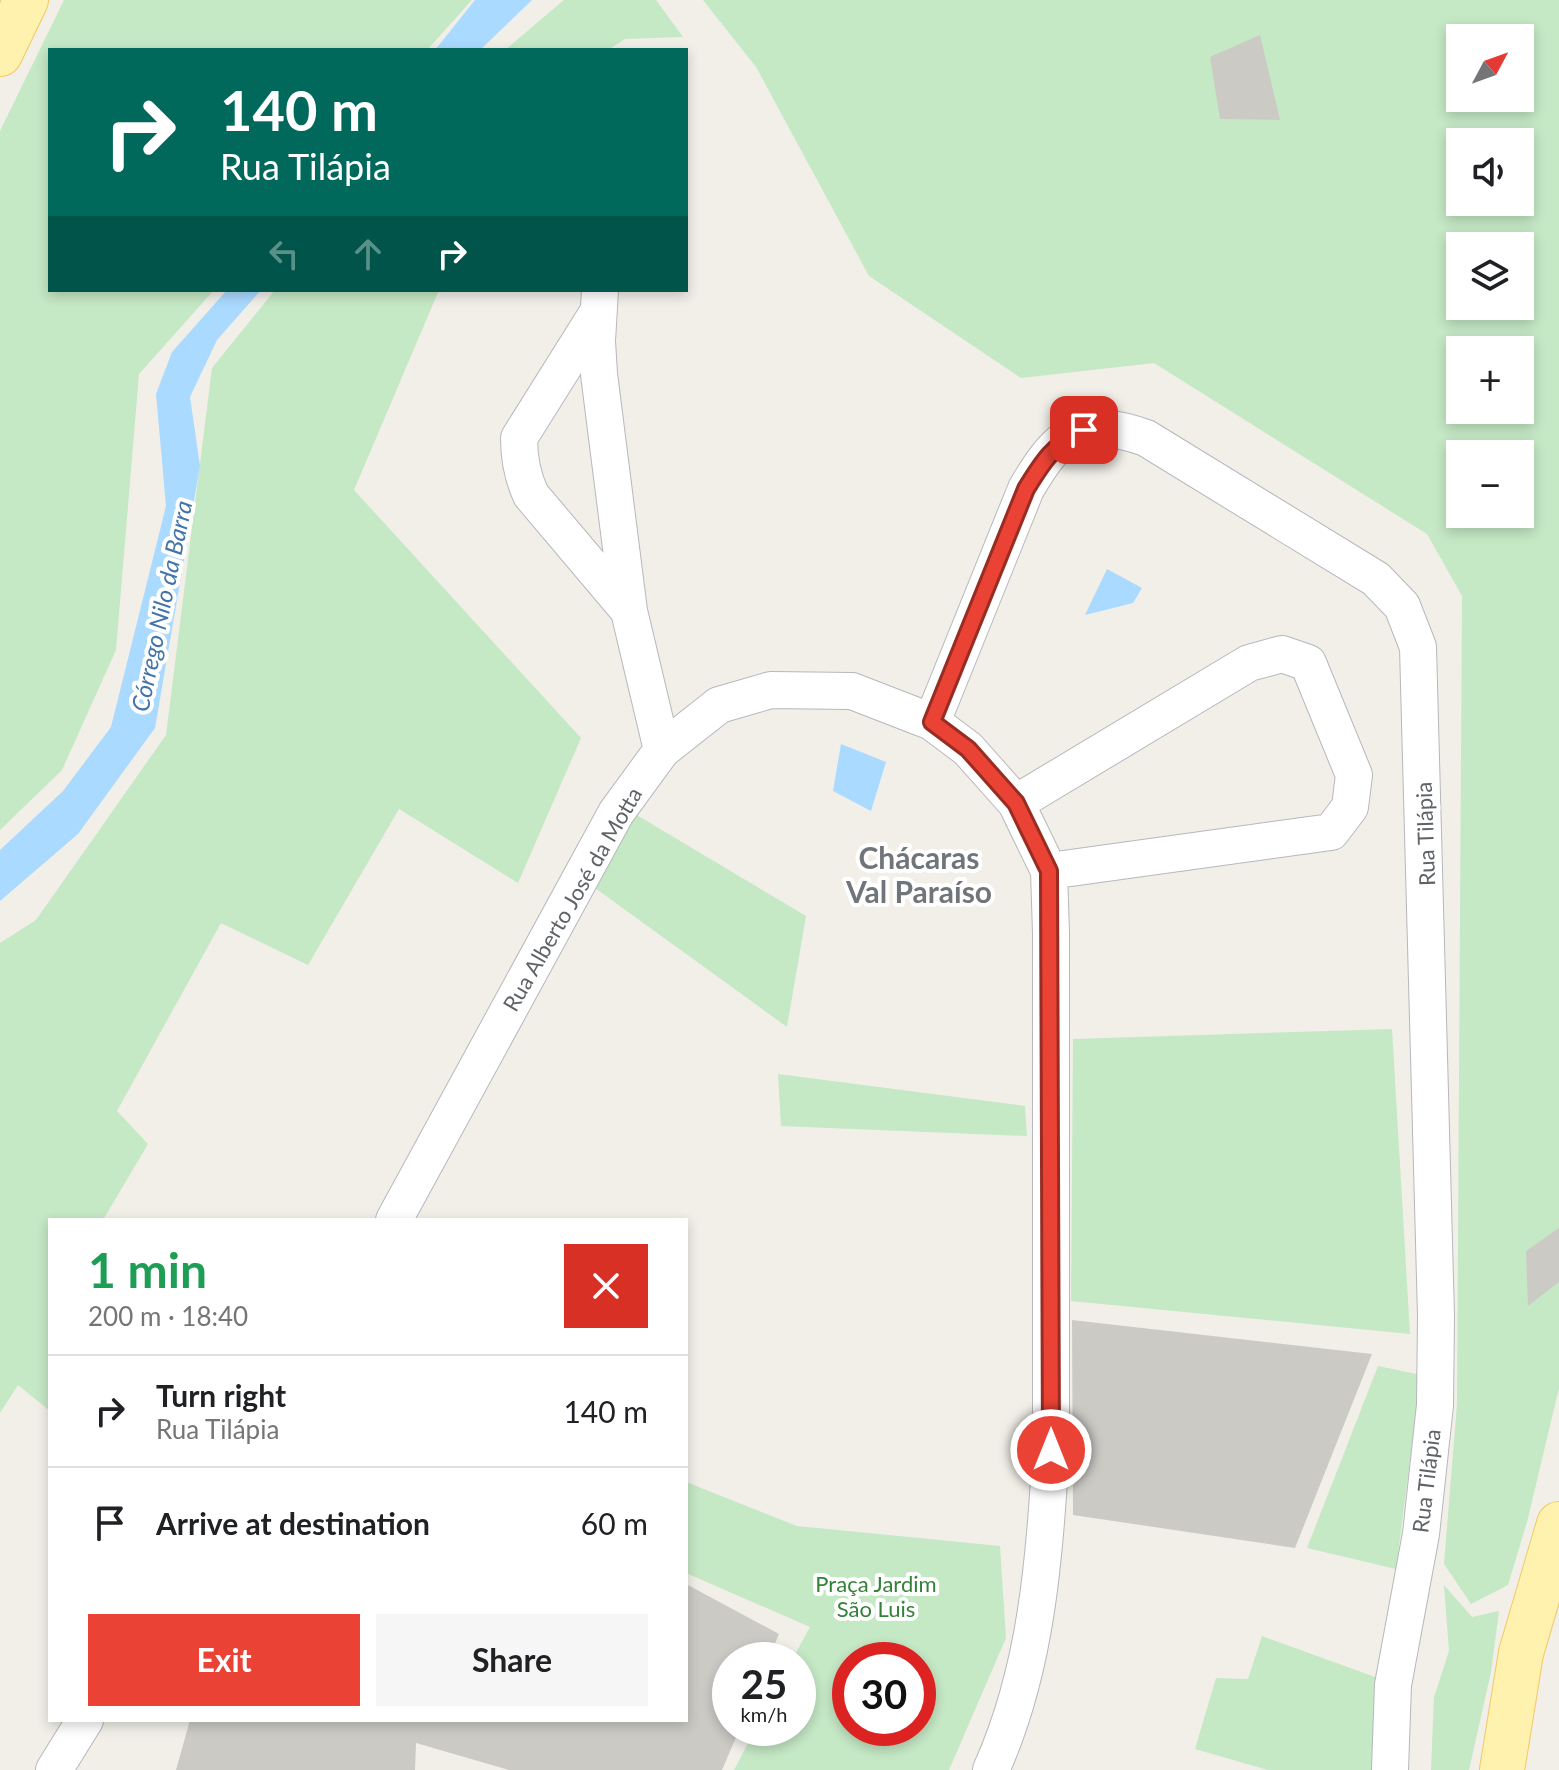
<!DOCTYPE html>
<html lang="en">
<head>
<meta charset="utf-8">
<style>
  body { margin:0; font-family:Lato,sans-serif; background:#f6f6f6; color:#202124; height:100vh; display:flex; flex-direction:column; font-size:30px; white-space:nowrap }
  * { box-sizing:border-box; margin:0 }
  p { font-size:26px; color:#757577 }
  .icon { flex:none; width:44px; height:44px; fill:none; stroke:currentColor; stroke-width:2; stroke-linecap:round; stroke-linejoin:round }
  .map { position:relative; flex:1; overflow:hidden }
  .side { position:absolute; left:48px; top:1218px; width:640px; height:504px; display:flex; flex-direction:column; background:#fff; border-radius:0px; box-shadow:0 4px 12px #0003 }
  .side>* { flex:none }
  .guide { position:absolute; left:48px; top:48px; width:640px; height:244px; border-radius:0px; box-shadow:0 4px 12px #0003; background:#00695c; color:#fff; overflow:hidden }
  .needle { width:52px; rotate:49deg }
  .buttons { position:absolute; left:1446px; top:24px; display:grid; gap:16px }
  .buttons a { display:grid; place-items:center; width:88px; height:88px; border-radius:0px; background:#fff; box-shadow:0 4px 12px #0003; font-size:40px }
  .speed { position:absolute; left:712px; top:1642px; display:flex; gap:16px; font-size:40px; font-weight:700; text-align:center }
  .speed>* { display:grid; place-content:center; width:104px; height:104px; border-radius:50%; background:#fff; box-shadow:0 4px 12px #0003; line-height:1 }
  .speed small { font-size:20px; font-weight:400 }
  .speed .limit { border:12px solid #d22; background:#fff; color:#111 }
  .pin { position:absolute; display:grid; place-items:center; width:68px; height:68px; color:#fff; margin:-34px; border-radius:16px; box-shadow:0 4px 12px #0006 }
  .me { position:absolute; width:88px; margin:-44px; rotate:0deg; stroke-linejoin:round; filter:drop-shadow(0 0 6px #0008) }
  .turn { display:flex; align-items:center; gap:28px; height:168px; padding:0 40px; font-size:36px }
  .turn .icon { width:104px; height:104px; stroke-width:2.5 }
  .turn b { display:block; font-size:56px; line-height:68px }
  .lanes { display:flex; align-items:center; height:76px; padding:0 40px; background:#0003; justify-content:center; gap:40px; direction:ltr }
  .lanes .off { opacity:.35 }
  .round { display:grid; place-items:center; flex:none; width:84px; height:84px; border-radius:0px; background:#f6f6f6 }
  .headline { display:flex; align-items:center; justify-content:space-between; height:136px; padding:0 40px }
  h1 { font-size:48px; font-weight:700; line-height:60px; color:#1e9e55 }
  .button { display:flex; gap:16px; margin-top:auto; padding:16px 40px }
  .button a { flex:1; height:92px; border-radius:0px; background:#ea4335; color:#fff; font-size:32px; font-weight:700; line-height:92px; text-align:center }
  .button a+a { background:#f6f6f6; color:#202124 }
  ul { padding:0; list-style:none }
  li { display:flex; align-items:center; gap:24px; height:112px; padding:0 40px; border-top:2px solid #e0e0e0 }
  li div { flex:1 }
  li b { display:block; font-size:30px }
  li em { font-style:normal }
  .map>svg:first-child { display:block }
  .green { fill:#c5e8c5; fill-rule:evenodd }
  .water { fill:#aadaff }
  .building { fill:#cccac5 }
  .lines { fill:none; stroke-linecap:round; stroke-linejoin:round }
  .minor-casing { stroke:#b5b8bc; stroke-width:38 }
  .major-casing { stroke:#f2c960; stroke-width:46 }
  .minor { stroke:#fff; stroke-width:36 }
  .major { stroke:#fff2af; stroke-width:44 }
  .route-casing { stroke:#982c22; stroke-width:20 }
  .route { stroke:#ea4335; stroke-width:14 }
  .labels { text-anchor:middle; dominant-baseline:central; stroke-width:8; stroke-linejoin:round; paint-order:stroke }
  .street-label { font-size:22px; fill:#5f6368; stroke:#fff }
  .park-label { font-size:22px; fill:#348238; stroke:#fff }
  .water-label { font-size:24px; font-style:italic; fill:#4174aa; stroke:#fff }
  .district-label { font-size:30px; font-weight:bold; fill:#70757a; stroke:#fff }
</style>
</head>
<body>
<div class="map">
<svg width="1559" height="1770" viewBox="0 0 1559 1770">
  <rect width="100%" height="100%" fill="#f1efe8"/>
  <path class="green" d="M64,0H472L427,50H50V290H214L139,374L116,650L62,770L0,830V131Z
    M564,0H656L683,37L625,39L608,50H505Z
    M703,0H1559V1388L1527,1522L1508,1585L1471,1604L1444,1564L1457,1404L1462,596L1427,534L1154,363L1021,378L869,276L756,67ZM1460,38H1520V98H1460ZM1460,142H1520V202H1460ZM1460,246H1520V306H1460ZM1460,350H1520V410H1460ZM1460,454H1520V514H1460Z
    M275,290H439L354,490L581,738L518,883L399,809L308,965L221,923L117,1111L148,1144L103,1220H50V1411L18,1385L0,1413V943L36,920L166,735L212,368Z
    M635,814L806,916L787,1027L595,888Z
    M1392,1029L1410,1334L1071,1301L1073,1039Z
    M778,1074L1025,1106L1027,1136L781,1126Z
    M1378,1366L1421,1375L1396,1569L1307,1548Z
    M686,1482L797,1526L1000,1546L1006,1638L949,1770H734L756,1728H798V1660H792L810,1627L686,1573ZM918,1660V1728H850V1660Z
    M1444,1585L1472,1617L1499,1611L1491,1672L1469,1770H1431L1434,1697L1449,1651Z
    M1262,1636L1375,1677L1377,1770H1268L1195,1749L1216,1678L1248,1679Z"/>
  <path class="water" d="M475,0H532L480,50H435Z
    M227,290H261L217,340L190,397L200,466L155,728L78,834L0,901V850L63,791L111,727L166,506L156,394L172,352Z
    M1107,569L1142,588L1133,603L1085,615Z
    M841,744L886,762L871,811L833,791Z"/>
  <path class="building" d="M1260,35L1280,120L1220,119L1210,57Z
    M1559,1228V1282L1528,1306L1526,1251Z
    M1072,1320L1372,1354L1295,1548L1073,1515Z
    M686,1584L779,1634L768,1660H730V1728H740L722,1770H509L416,1743L415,1770H176L190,1720H686Z"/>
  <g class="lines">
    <g class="minor-casing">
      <path id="minor" d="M600,290L597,341L599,374L629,611L662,750
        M598,312L519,438C519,459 522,476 531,495L629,611
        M932,722L1026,489C1059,432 1081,415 1146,438L1376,579L1402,606L1418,647L1436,1316L1435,1405L1421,1534L1393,1685L1390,1770
        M1016,803L1249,663L1282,654L1308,663L1354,775L1350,807L1331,832L1049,871
        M394,1220L616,813L662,750L719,705L771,690L852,691L932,722L968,749L1016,803L1049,871L1051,933V1450C1044,1560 1037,1668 991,1770
        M54,1770L85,1720"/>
    </g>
    <g class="major-casing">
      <path id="major" d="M0,54L26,0
        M1502,1770L1521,1653L1559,1524"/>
    </g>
    <use href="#minor" class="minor"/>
    <use href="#major" class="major"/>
  </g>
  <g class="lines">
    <g class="route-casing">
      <path id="route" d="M1051,1450L1049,871L1016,803L968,749L932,722L1026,489C1043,461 1054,444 1084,430"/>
    </g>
    <use href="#route" class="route"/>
  </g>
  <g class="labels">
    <g class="street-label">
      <text transform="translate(1425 834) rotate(-92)">Rua Tilápia</text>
      <text transform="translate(572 899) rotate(-60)">Rua Alberto José da Motta</text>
      <text transform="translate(1426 1481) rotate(-83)">Rua Tilápia</text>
    </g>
    <g class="park-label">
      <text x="876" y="1583">Praça Jardim<tspan x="876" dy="25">São Luis</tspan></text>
    </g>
    <g class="water-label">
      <text transform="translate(161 606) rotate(-78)">Córrego Nilo da Barra</text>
    </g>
    <g class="district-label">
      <text x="919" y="857">Chácaras<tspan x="919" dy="34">Val Paraíso</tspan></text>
    </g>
  </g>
</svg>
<div class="buttons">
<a><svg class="needle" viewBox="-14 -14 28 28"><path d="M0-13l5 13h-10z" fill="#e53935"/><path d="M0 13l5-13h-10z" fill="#757577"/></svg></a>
<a><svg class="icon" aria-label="sound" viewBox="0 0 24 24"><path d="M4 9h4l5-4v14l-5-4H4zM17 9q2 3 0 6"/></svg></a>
<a><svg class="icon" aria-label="layers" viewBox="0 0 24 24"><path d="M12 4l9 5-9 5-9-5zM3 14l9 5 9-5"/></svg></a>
<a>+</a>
<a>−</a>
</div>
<div class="speed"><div>25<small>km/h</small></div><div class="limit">30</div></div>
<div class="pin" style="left:1084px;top:430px;background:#d93025"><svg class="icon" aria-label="arrive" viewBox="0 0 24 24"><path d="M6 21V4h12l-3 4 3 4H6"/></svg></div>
<svg class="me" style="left:1051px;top:1450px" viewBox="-20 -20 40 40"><circle r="17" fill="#ea4335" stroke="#fff" stroke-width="3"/><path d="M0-11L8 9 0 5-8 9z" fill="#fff"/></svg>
<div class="guide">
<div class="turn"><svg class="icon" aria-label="right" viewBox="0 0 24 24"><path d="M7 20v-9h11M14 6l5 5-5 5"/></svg><div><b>140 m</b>Rua Tilápia</div></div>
<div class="lanes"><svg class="icon off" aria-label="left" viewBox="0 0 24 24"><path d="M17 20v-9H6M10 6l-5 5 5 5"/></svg><svg class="icon off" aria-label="ahead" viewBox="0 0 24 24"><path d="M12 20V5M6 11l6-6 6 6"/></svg><svg class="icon" aria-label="right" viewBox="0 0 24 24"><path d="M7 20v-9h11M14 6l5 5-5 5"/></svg></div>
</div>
<section class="side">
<div class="headline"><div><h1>1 min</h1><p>200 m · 18:40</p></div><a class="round" style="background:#d93025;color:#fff"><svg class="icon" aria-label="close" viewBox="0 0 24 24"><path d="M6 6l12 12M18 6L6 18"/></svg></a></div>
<ul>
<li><svg class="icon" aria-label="right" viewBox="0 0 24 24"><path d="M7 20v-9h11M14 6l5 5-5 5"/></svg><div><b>Turn right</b><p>Rua Tilápia</p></div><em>140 m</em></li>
<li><svg class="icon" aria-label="arrive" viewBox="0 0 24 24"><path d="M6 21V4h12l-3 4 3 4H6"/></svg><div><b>Arrive at destination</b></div><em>60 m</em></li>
</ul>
<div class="button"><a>Exit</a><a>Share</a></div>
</section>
</div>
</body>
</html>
